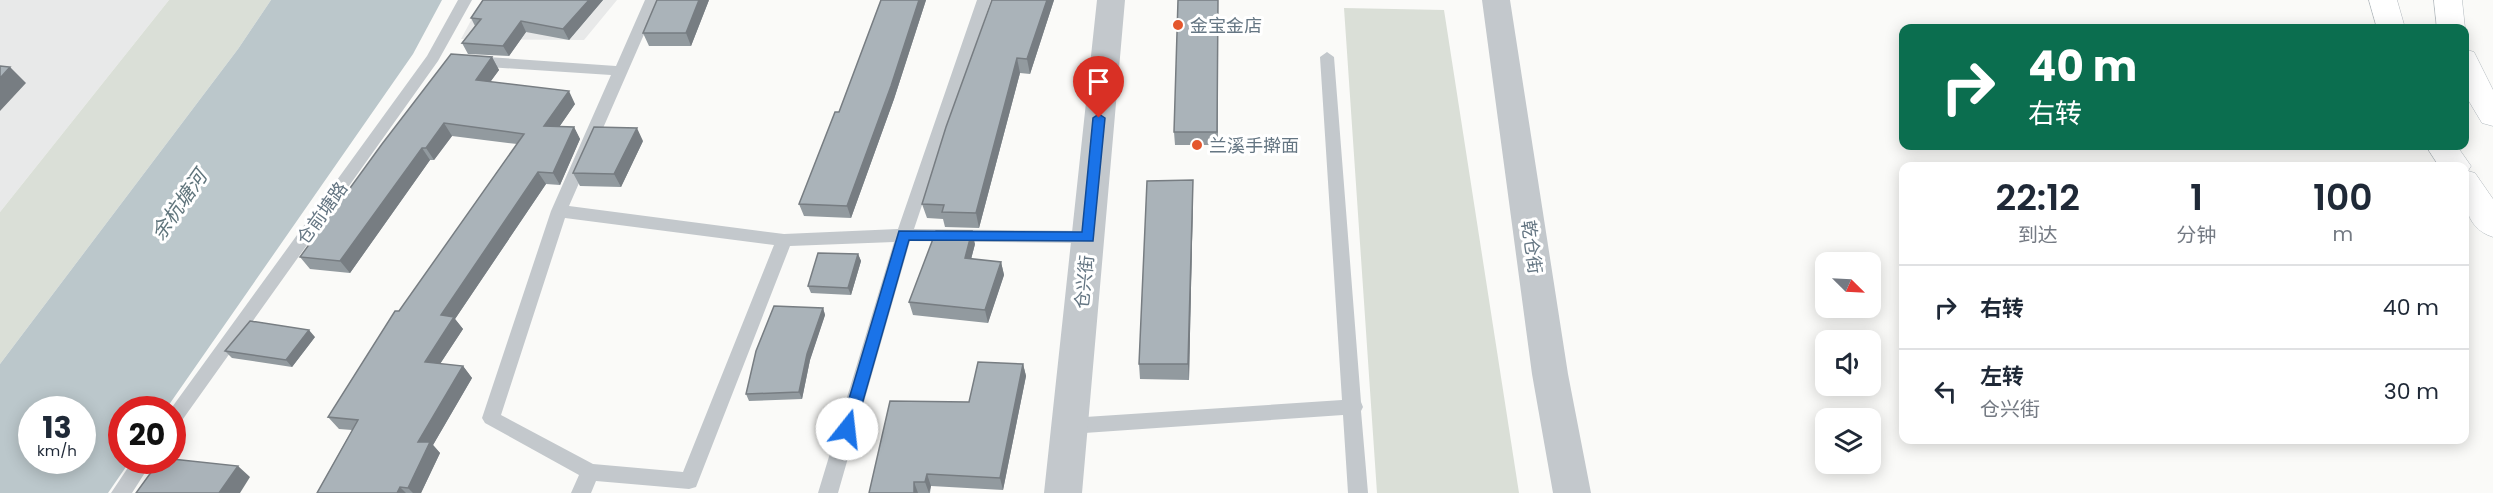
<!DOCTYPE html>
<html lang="zh">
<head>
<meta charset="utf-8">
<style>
  body { margin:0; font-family:Poppins,"Noto Sans SC",sans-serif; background:#f6f6f7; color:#1f2937; height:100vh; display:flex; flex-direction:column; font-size:22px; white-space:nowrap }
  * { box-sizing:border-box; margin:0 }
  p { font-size:20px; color:#747a83 }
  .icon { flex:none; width:33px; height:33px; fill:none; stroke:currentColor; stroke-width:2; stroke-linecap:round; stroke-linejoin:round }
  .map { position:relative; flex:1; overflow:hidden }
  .sheet { position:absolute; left:1899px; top:162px; width:570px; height:282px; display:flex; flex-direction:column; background:#fff; border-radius:12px; box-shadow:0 3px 15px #0003 }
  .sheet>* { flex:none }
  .top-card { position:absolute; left:1899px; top:24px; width:570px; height:126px; border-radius:12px; box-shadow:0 3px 15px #0003; background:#0b6e4f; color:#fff; overflow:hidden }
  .needle { width:39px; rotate:114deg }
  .controls { position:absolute; left:1815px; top:252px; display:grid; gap:12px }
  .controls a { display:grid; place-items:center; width:66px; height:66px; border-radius:12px; background:#fff; box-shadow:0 3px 15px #0003; font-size:30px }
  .speed { position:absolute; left:18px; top:396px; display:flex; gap:12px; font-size:30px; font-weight:700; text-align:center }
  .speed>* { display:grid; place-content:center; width:78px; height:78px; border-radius:50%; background:#fff; box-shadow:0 3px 15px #0003; line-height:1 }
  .speed small { font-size:15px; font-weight:400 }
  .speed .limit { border:9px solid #d22; background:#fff; color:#111 }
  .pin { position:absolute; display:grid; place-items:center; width:51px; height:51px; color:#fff; margin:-62px -26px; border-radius:50% 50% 50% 0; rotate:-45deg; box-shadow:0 0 6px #0007 }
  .pin .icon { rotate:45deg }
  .me { position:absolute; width:66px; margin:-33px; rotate:16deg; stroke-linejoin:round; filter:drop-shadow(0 0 4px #0008) }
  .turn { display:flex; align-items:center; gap:21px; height:126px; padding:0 30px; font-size:27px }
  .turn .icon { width:78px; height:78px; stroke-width:2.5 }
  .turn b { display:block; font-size:42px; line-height:51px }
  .eta { display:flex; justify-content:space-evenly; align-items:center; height:102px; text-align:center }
  .eta b { font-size:36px; font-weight:600; line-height:42px }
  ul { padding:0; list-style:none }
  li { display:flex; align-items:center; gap:18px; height:84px; padding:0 30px; border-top:2px solid #e0e1e3 }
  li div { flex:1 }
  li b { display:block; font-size:22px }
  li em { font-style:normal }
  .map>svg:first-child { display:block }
  .built { fill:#e8e9e9 }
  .green { fill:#dadfd7 }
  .water { fill:#bbc7cb; fill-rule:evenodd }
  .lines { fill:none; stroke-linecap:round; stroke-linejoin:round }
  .secondary-casing { stroke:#b3babf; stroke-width:1 }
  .service { fill:#c3c8cc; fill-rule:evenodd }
  .tertiary { fill:#c3c8cc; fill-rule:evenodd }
  .secondary { fill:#fff; fill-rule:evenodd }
  .wall { fill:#929a9f }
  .shaded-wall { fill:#777d82 }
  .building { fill:#aab3b9; stroke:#777d82; stroke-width:1.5 }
  .route { fill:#1a73e8; stroke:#114b97; stroke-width:1.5 }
  .poi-dot { fill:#e4572e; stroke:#fff; stroke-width:2 }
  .labels { text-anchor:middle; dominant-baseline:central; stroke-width:6; stroke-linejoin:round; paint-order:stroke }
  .poi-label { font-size:18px; fill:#657683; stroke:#fff; text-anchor:start }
  .street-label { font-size:18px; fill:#657683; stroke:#fff }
  .water-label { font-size:20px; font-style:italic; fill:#60757c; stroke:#fff }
</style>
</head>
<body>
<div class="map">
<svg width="2493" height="493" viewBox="0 0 2493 493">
  <rect width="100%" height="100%" fill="#fafaf8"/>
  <path class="built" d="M0,0H169L0,212Z
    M482,0H617L584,40L461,39Z"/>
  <path class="green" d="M169,0H271L238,49L0,364V212Z
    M1344,8L1444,10L1519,493H1377Z"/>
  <path class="water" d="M271,0H442L413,54L166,409L122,410V460L130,461L108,493H0V364L238,49ZM32,410H82V460H32Z"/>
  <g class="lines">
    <g class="secondary-casing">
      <path id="secondary" d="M2369,0H2397L2405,28H2377Z
        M2434,0H2462L2465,28L2464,29L2437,28Z
        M2464,49L2474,52L2493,90V126L2482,123L2464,93Z
        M2426,146H2457L2471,166L2468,171L2475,173L2493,199V237C2461,227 2464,194 2464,166H2439Z"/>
    </g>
    <path class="service" d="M458,0H472L438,61L178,426L172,429V410H170L427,56Z
      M645,0H659L569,206L784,234L898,229L977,0H991L914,229L1088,231L1094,233L1096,237L1094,241L1088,243L910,241L838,493H818L894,242L790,246L696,487L689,489L596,481L591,493H571L579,475L485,423L482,418L551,211L611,75L473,66L466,61L473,56L616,66ZM565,218L774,245L683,472L593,464L501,415Z
      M1327,52L1334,57L1361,402L1363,407L1361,411L1368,493H1348L1343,415L1070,434L1064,432L1061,426L1064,420L1070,418L1342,400L1320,57Z
      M133,460H153L132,493H111Z"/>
    <path class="tertiary" d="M1097,0H1125L1082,493H1044Z
      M1482,0H1510L1568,374L1591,493H1553L1532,374Z"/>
    <use href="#secondary" class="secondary"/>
  </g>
  <path class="wall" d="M483,0H603L569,40L526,32L509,56L468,54L462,43L475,26L471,18Z
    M709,0L691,46H649L643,33Z
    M881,0H926L894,99L851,218L804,216L799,204L839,112Z
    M992,0H1054L1030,74L1020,73L979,228L945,227L943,219L927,218L922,204Z
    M1218,0V145H1175L1174,132Z
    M492,57L499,70L490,82L575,104L559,127H574L580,139L560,185L546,184L455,319L463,329L440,364L463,366L472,378L433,445L440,453L421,493H317L352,430L339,429L328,417L517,144L452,136L434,160H430L350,273L310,269L300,257Z
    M643,141L621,187L580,186L573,173Z
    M1193,196L1189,380L1140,379L1139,364Z
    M975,244L971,259L1001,262L1004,275L988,323L913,315L909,302Z
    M858,254L861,261L851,295L811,293L808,286Z
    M823,308L825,315L810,360L802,399L749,401L746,394Z
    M315,337L292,367L232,358L225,351Z
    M1023,364L1026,376L1003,490L931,486L930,493H869L969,402Z"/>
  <path class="shaded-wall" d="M589,0H603L569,40L563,29Z
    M699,0H709L691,46L686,33Z
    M919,0H926L894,99L851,218L847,206Z
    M1047,0H1054L1030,74L1027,59Z
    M521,21L526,32L509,56L503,46Z
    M492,57L499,70L483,92L476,80Z
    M1017,58L1020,73L979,228L976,213Z
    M10,67L26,83L0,111V78Z
    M569,91L575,104L551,139L544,126Z
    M444,123L452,136L434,160L426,148Z
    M574,127L580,139L560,185L553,173Z
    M637,128L643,141L621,187L614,174Z
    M422,148L430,160L350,273L340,261Z
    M538,172L546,184L455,319L463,329L434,373L425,362L441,315Z
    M1193,180V196L1189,380L1188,364Z
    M972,231L975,244L968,271L965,258Z
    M858,254L861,261L851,295L848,288Z
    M1001,262L1004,275L988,323L985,310Z
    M823,308L825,315L810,360L802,399L799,392L807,354Z
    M309,330L315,337L292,367L286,360Z
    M1023,364L1026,376L1003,490L1000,478Z
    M463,366L472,378L433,445L440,453L421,493H413L408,488L418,442Z
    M238,466L250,477L240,493H219Z
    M927,474L931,486L929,493L925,482Z
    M914,482L918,493H914Z
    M400,487L406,493H397Z"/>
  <path class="building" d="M483,0H589L563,29L521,21L503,46L462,43L481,19L471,18Z
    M657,0H699L686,33H643Z
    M881,0H919L891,86L847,206L799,204L835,112H839Z
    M992,0H1047L1027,59L1017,58L976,213L942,212L944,205L922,204L946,127Z
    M1178,0H1218L1217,132H1174Z
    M451,54L492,57L476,80L569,91L544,126L574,127L553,173L538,172L441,315L454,317L425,362L463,366L418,442H430L408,488L400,487L397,493H317L358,420L328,417L395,311H399L524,134L444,123L426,148H422L340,261L300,257L382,144Z
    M0,66L10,67L0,78Z
    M594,127L637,128L614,174L573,173Z
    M1193,180L1188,364H1139L1147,181Z
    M936,231H972L965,258L1001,262L985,310L909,302Z
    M818,253L858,254L848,288L808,286Z
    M774,306L823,308L807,354L799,392L746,394L756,351Z
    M250,321L309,330L286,360L225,351Z
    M978,362L1023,364L1000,478L927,474L925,482H914V493H869L890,401L969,402Z
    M172,459L238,466L219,493H136L160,460H172Z"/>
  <path class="route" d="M1099,114L1105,118L1093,241L909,240L855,429L853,433L847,435L842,433L840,429L899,231L1082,232L1093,118Z"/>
  <g class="poi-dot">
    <circle cx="1178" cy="25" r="6"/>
    <circle cx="1197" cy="145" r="6"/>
  </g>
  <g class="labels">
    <g class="poi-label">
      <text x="1190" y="25">金宝金店</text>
      <text x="1209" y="145">兰溪手擀面</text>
    </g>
    <g class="street-label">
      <text transform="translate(322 213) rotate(-54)">仓前塘路</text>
      <text transform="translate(1532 247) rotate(82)">乾仓街</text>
      <text transform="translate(1084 282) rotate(-84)">仓兴街</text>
    </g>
    <g class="water-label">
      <text transform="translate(179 205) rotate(-55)">余杭塘河</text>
    </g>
  </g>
</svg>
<div class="controls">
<a><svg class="needle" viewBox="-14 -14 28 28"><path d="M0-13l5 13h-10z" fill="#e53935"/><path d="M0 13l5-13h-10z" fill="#747a83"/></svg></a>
<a><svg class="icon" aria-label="sound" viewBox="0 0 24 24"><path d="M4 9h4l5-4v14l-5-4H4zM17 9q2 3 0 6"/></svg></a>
<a><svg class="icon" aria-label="layers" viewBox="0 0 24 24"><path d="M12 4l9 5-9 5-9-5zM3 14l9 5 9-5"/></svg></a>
</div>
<div class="speed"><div>13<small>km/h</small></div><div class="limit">20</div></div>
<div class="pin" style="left:1099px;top:118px;background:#d93025"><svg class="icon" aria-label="arrive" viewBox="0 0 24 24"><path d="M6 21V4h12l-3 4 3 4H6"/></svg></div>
<svg class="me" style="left:847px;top:429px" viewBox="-20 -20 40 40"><circle r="19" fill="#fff"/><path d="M0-13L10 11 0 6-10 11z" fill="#1a73e8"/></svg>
<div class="top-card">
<div class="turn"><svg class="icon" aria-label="right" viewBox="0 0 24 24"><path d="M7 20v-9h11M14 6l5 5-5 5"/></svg><div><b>40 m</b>右转</div></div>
</div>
<section class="sheet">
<div class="eta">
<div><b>22:12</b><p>到达</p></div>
<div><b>1</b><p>分钟</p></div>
<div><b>100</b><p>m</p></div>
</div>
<ul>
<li><svg class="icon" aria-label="right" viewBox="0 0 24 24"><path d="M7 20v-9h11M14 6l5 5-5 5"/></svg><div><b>右转</b></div><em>40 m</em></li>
<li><svg class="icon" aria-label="left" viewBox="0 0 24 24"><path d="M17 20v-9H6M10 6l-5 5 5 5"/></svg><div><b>左转</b><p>仓兴街</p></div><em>30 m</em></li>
</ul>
</section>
</div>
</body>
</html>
